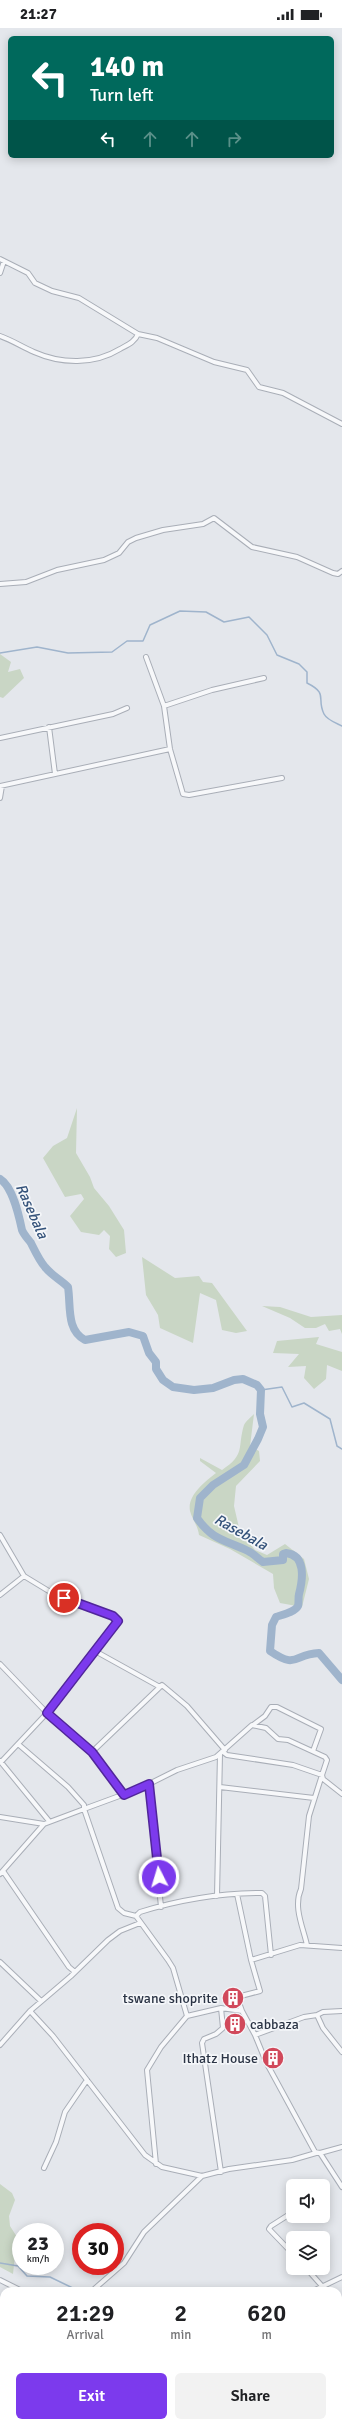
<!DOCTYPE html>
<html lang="en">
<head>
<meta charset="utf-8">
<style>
  body { margin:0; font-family:Signika,sans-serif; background:#f2f2f2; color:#202124; height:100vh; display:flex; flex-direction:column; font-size:15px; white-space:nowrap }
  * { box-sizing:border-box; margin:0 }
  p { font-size:13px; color:#757577 }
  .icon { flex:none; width:22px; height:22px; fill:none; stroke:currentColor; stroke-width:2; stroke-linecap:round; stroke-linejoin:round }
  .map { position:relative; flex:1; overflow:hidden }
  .details { position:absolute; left:0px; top:2259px; width:342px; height:140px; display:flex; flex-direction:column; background:#fff; border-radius:12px 12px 0 0; box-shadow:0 2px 10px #0003 }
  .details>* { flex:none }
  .top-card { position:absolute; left:8px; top:8px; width:326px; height:122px; border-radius:6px; box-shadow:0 2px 10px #0003; background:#00695c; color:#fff; overflow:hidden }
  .tools { position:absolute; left:286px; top:2151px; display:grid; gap:8px }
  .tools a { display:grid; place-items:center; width:44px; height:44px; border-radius:6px; background:#fff; box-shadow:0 2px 10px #0003; font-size:20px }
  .speed { position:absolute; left:12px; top:2195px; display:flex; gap:8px; font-size:20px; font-weight:700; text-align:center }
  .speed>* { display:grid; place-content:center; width:52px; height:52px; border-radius:50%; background:#fff; box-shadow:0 2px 10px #0003; line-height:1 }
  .speed small { font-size:10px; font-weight:400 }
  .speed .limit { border:6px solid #d22; background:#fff; color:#111 }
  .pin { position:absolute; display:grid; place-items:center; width:34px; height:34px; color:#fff; margin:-17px; border:2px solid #fff; border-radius:50%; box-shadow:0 1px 4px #0007 }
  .me { position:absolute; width:44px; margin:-22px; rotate:355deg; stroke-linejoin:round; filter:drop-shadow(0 0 3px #0008) }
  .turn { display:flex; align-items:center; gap:14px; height:84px; padding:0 16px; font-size:18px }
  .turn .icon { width:52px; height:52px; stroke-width:2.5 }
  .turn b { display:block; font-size:28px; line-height:34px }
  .lanes { display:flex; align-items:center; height:38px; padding:0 16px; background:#0003; justify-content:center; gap:20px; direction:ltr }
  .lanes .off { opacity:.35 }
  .eta { display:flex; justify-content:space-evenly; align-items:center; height:68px; text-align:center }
  .eta b { font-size:24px; font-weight:600; line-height:28px }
  .action { display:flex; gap:8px; margin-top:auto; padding:8px 16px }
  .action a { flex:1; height:46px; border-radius:6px; background:#7c3aed; color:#fff; font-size:16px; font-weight:600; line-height:46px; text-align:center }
  .action a+a { background:#f2f2f2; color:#202124 }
  .status { display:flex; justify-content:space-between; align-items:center; height:28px; padding:0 20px; background:#fff; direction:ltr }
  .status svg { height:11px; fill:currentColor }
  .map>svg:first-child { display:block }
  .built { fill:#d2d6de }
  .green { fill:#c9d6c5 }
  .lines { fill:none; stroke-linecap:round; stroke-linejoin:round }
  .stream { stroke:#9fb4cc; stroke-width:1.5 }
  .river { stroke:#9fb4cc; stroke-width:8 }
  .minor-casing { stroke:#a9aeb7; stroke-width:6 }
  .minor { stroke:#f7f8fa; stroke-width:4 }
  .route-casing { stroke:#51269a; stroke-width:10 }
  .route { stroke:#7c3aed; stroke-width:7 }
  .labels { text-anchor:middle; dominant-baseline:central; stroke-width:3.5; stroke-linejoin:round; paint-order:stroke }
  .poi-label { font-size:14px; fill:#2b3445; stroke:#f4f6f9; text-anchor:end }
  .water-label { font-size:15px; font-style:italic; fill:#34527a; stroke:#f4f6f9 }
</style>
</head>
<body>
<div class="status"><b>21:27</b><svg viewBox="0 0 49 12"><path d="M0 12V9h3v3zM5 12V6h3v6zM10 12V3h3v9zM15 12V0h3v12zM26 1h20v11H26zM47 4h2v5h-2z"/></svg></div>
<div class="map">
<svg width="342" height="2399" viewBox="0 0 342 2399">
  <rect width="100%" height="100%" fill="#e4e7ec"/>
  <path class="built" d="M62,2395H167L171,2399H65Z"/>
  <path class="green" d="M0,626L11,634L8,644L20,641L24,650L3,670L0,669Z
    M77,1080L76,1125L90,1149L94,1160L109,1178L124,1202L126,1225L116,1229L109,1221L110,1208L104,1202L99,1207L81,1204L70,1188L84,1171L81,1166L65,1169L43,1130L53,1118L67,1110Z
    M142,1229L175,1250L199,1248L203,1254L212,1255L247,1303L236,1305L222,1302L216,1272L200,1265L193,1315L160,1300L158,1287L146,1267Z
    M262,1278L280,1279L311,1289L342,1287V1306L340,1301L329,1303L325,1296L316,1300H305L290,1290Z
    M319,1309L316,1316L342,1324V1343L327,1337L326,1351L314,1361L304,1350L306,1338L288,1339L299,1326L273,1325L277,1313Z
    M254,1386L250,1418L259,1423L260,1433L236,1458L234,1478L240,1504L255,1522L267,1527L285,1516L304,1531L309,1551L302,1579L280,1575L274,1560L273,1546L230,1521L199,1507C198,1498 192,1491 190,1483C187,1467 205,1454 216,1445L200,1433V1430L222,1442C246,1426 237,1420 244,1397C246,1393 251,1389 254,1386Z
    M0,2156L12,2165L15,2172L9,2188L10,2198L17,2209L13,2246L0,2239Z"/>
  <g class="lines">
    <path class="stream" d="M0,625L37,619L68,625L112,624L127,613H143L150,597L180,583L206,584L224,594L249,589L267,607L277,627L299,636L307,644V655C329,666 316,670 324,686C327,692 336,695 342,698
      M261,1362L282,1359L292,1379L304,1375L330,1391L337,1418L342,1421
      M0,2235L18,2238L27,2248L50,2249L79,2263
      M338,2359L342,2355
      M338,2382L342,2385"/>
    <path class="river" d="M0,1151C13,1159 19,1188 22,1202C24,1207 28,1211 31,1215C35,1223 39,1232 45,1239C51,1247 61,1252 68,1259C71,1278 66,1302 85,1312L129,1304L143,1308L149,1325L156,1334V1341L163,1352L173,1359L194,1362L213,1360L234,1352L243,1351L257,1357L261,1362L260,1386L263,1399L258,1411L244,1437L213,1457L200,1470L197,1490C213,1513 226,1512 248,1523C253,1525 258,1531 263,1534L283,1532V1526L286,1525C306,1527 303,1551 299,1566C298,1570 299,1575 298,1578C295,1584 281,1587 276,1589L272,1597L270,1623C298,1642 293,1626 319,1625L342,1652"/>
    <g class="minor-casing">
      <path id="minor" d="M0,231L28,245L35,255L52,263L79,270L138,306L157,310L214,334L247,342L259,359L283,365L342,396
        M0,245L4,233
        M0,308C12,312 22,319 34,324C61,336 94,337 120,321C127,317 135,314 138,306
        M0,556L26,554L57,542L104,532L119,525L128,514L136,510L163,502L203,496L214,490L252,519L297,529L333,545L338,546L342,543
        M146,629L164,678L170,721L183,766L189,767L282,750
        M164,678L212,662L264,650
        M49,699L55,746
        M0,710L113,686L127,680
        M0,758L170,721
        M0,770L2,758
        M0,1507L24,1548
        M0,1567L24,1548L52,1565L113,1588L118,1593L47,1685L1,1734
        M95,1623L160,1659
        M0,1636L47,1685L92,1724L124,1767
        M253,1697L265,1688L271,1679H277L321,1701L313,1723
        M18,1716L68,1759L84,1777V1781L141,1760L177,1742L216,1729L252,1697L266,1700L278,1711L288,1712L325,1729L327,1732L322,1747L323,1751L342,1766
        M92,1724L162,1657L187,1678L225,1722
        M223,1724L227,1727L293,1737L322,1747L309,1788L301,1861C293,1879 303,1899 307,1917
        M0,1733L49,1793
        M149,1756L161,1879
        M220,1759L314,1770
        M0,1789L44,1796
        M3,1843L69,1939L75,1944
        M0,1846L44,1796L84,1781L118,1880L124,1885L136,1888L168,1932L173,1940L187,1988L221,1980L242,1983L255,2007L266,2034L315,2124L320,2125L342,2119
        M237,1866L251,1932L300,1917L342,1920
        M217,1868L220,1726
        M136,1888L140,1884C179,1872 222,1865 262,1865L265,1868L271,1927
        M0,1934L41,1973
        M30,1983L53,2008L145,2127L162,2139L202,2148L229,2141L292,2132L316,2125
        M242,1983L237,1969L260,1963L251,1932
        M317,1987L323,1984L342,1983
        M255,2007L304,1989L317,1987L323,2000L342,2024
        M0,2017L30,1983L71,1948L108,1912L120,1903L140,1895
        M320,2125L342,2159
        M156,2136L147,2042L161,2019L187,1988
        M44,2140L56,2114L65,2084L87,2052
        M221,2144L202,2015L204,2011L216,2006L223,2000L221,1980
        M293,2184L271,2198L269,2201L293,2226
        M306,2240L322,2258
        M0,2252L22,2263
        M92,2263L124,2235L144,2204L202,2148
        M313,2263L342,2249
        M338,2329L342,2333
        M338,2352L342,2347
        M338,2371L342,2375
        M66,2395L69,2399
        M170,2395L174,2399
        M301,2399L305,2395"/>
    </g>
    <use href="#minor" class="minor"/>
  </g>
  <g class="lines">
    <g class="route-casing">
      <path id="route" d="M64,1570L113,1588L118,1593L47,1685L92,1724L124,1767L149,1756L159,1849"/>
    </g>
    <use href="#route" class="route"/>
  </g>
  <defs>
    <g id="building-disc" transform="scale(1.15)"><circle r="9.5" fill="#d1495b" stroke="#f4f6f9"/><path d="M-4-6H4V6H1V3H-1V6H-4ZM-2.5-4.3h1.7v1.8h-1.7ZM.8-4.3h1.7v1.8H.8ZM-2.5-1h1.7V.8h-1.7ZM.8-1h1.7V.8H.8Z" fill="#fff"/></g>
  </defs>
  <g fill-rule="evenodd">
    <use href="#building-disc" x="233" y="1970"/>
    <use href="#building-disc" x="235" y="1996"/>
    <use href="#building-disc" x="273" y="2030"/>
  </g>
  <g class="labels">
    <g class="poi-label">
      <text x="218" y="1970">tswane shoprite</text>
      <text x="250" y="1996" text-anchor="start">cabbaza</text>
      <text x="258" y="2030">Ithatz House</text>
    </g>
    <g class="water-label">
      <text transform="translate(32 1183) rotate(66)">Rasebala</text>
      <text transform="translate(241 1504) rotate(29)">Rasebala</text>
    </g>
  </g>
</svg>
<div class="tools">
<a><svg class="icon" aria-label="sound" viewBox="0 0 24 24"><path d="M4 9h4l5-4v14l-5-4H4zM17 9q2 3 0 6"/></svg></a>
<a><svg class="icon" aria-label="layers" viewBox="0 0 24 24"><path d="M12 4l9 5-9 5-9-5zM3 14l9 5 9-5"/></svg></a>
</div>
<div class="speed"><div>23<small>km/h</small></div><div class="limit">30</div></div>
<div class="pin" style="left:64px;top:1570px;background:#d93025"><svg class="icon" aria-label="arrive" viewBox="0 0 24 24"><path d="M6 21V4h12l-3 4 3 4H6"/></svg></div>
<svg class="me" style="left:159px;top:1849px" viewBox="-20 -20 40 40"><circle r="17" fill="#7c3aed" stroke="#fff" stroke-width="3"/><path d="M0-11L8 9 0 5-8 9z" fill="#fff"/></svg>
<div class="top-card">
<div class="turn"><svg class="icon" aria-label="left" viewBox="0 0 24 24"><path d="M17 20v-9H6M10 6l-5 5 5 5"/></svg><div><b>140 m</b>Turn left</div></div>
<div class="lanes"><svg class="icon" aria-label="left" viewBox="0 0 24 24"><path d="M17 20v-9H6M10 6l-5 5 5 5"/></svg><svg class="icon off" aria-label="ahead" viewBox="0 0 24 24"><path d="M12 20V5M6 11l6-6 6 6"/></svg><svg class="icon off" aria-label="ahead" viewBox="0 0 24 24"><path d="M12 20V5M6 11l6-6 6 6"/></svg><svg class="icon off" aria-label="right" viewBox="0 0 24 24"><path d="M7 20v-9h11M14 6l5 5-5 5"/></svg></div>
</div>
<section class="details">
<div class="eta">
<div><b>21:29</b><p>Arrival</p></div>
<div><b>2</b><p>min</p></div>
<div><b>620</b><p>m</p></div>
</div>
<div class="action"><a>Exit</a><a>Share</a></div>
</section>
</div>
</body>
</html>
